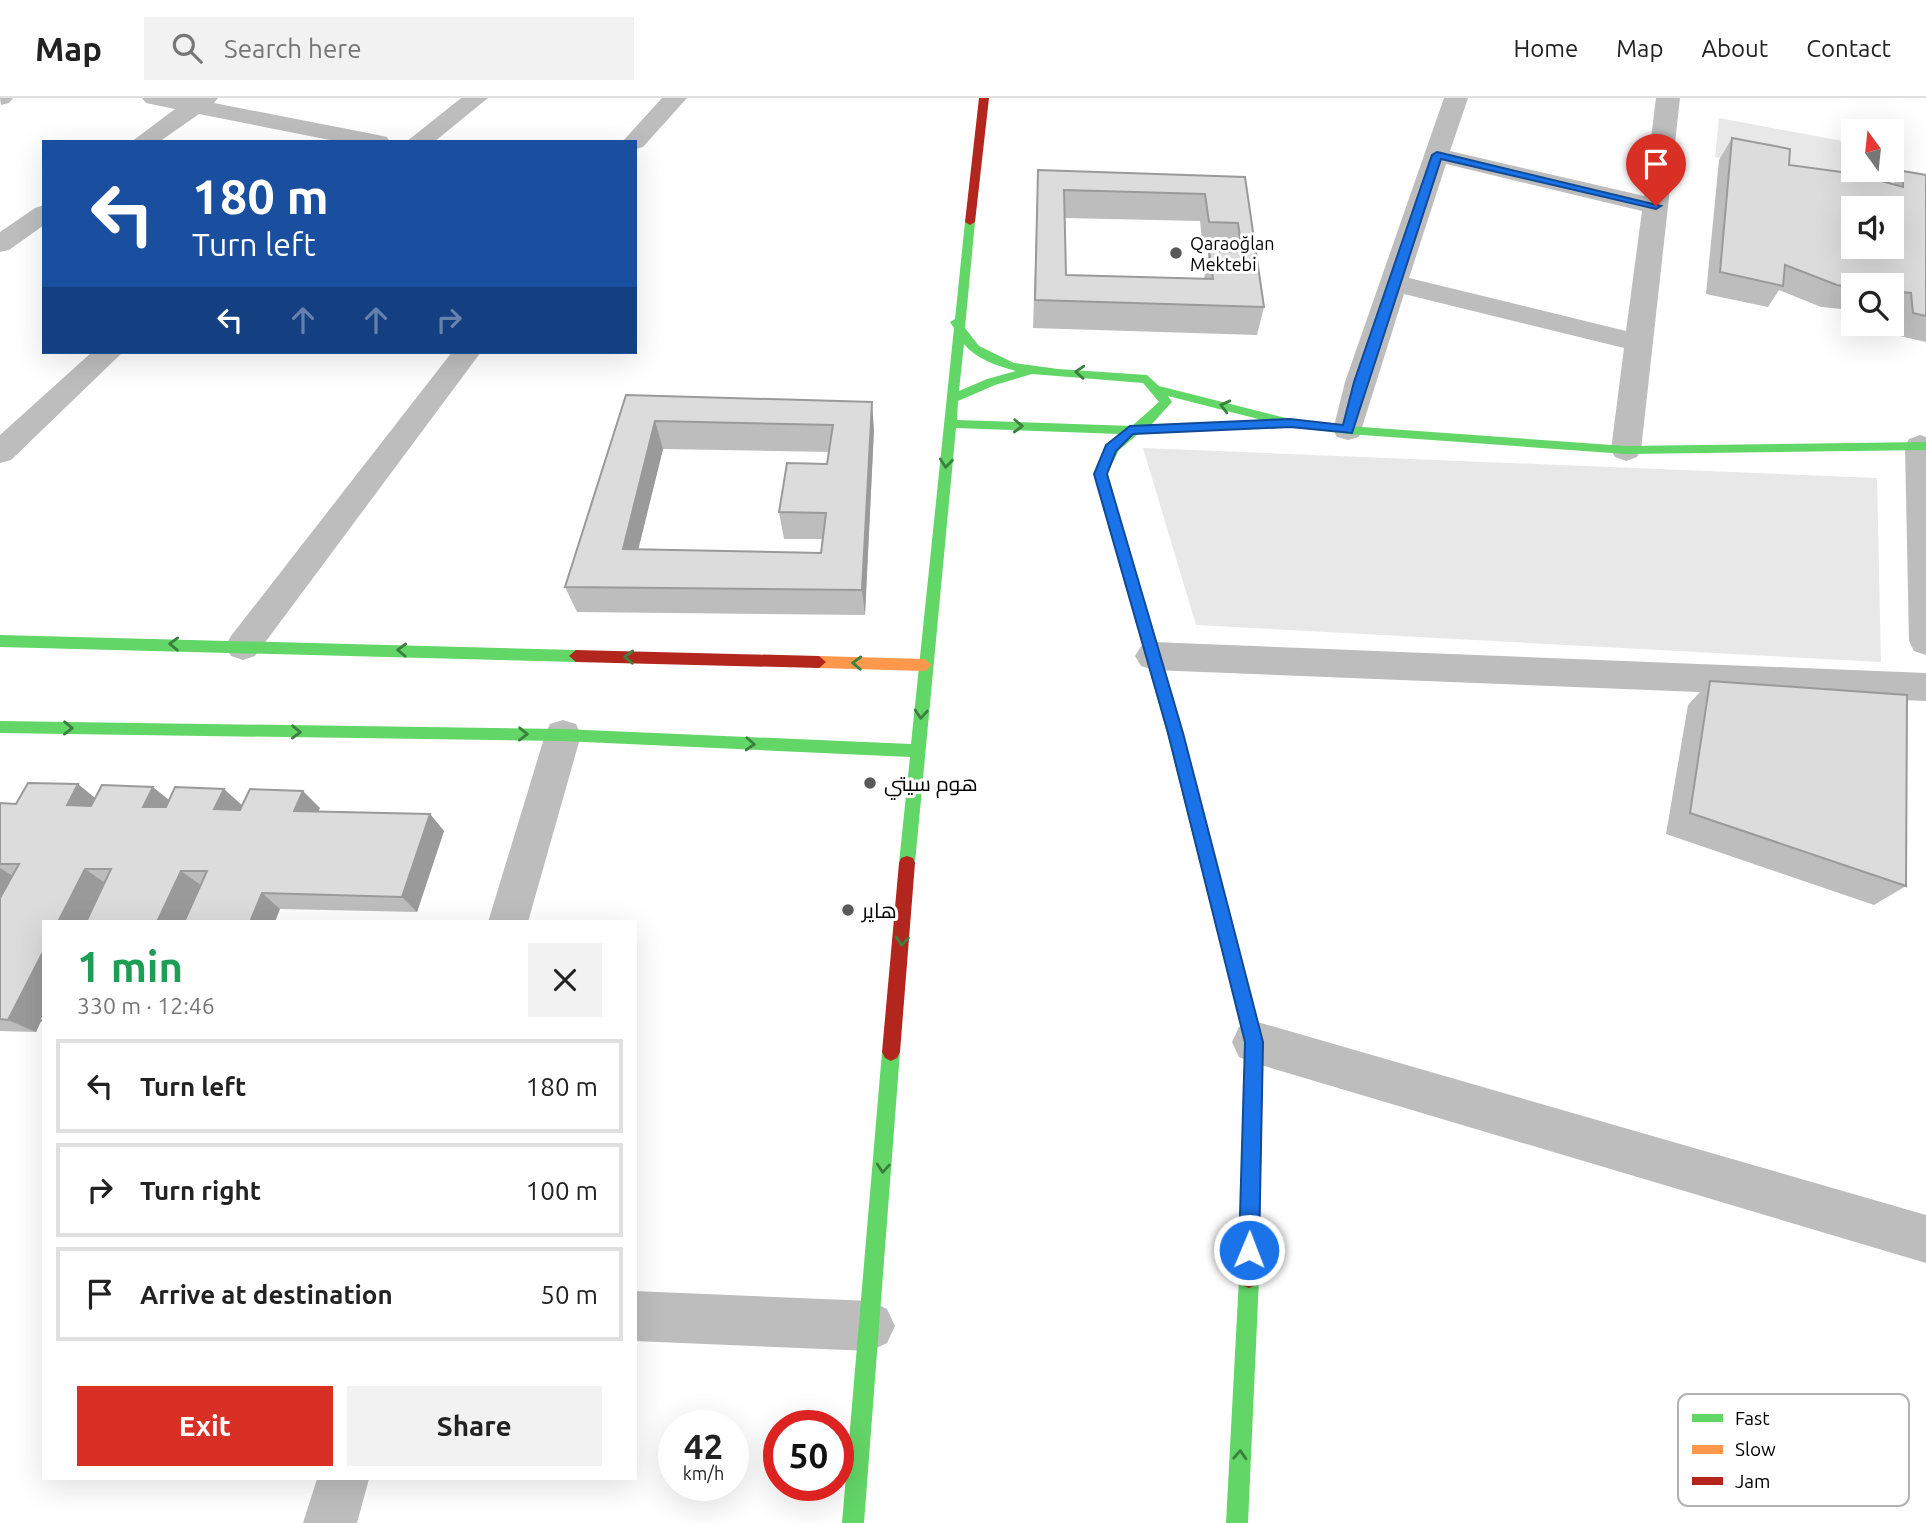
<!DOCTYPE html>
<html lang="en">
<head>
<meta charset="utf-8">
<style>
  body { margin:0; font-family:Ubuntu,Cairo,sans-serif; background:#f2f2f2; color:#222; height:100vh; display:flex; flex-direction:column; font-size:26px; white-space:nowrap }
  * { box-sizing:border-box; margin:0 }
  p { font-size:23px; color:#767676 }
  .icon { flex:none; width:38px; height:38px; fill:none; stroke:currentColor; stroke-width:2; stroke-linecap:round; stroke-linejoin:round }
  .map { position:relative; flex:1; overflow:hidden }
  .side { position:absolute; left:42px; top:822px; width:595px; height:560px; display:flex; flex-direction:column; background:#fff; border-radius:0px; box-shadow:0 7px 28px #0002 }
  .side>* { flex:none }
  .top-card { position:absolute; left:42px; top:42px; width:595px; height:214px; border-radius:0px; box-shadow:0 7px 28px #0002; background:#1a4fa0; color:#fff; overflow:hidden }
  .needle { width:46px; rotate:345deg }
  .controls { position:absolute; left:1841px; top:21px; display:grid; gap:14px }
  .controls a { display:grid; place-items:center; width:63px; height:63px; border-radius:0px; background:#fff; box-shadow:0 7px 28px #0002; font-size:35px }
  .speed { position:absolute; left:658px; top:1312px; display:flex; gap:14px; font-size:35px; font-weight:700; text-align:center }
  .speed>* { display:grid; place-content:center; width:91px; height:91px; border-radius:50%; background:#fff; box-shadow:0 7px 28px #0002; line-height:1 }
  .speed small { font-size:18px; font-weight:400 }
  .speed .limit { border:10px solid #d22; background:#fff; color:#111 }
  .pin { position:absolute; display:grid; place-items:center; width:60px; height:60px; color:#fff; margin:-72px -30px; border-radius:50% 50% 50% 0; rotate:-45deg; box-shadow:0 0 7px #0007 }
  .pin .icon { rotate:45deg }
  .me { position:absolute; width:77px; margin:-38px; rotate:1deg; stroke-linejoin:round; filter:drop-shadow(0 0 5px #0008) }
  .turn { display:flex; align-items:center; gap:24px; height:147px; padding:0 35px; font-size:32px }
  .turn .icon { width:91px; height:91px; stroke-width:2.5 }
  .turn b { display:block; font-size:49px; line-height:60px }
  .lanes { display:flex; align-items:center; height:66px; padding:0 35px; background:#0003; justify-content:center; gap:35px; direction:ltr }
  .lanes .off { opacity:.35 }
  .round { display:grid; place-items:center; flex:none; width:74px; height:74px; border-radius:0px; background:#f2f2f2 }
  .headline { display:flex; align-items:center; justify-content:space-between; height:119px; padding:0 35px }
  h1 { font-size:42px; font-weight:700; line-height:52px; color:#1e9e55 }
  .button { display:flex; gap:14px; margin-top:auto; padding:14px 35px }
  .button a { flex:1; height:80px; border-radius:0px; background:#d93025; color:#fff; font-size:28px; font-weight:700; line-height:80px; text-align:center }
  .button a+a { background:#f2f2f2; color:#222 }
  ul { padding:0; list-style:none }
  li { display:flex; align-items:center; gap:21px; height:94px; margin:0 14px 10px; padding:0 21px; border:4px solid #e0e0e0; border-radius:0px }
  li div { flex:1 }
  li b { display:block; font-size:26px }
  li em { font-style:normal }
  header { display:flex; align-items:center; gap:42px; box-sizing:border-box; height:98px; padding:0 35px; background:#fff; border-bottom:2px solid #e0e0e0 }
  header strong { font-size:33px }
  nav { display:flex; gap:38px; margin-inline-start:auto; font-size:24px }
  .search { width:490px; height:63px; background:#f2f2f2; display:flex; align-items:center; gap:18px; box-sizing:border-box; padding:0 24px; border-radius:0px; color:#767676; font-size:26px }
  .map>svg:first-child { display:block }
  .green { fill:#e8e8e8 }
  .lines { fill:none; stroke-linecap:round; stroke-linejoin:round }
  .street { fill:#bdbdbd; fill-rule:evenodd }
  .fast { fill:#63d668; fill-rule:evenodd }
  .slow { fill:#ff974d; fill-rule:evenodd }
  .jam { fill:#b3261e; fill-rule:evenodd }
  .wall { fill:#bdbdbd; fill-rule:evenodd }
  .shaded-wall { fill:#9a9a9a }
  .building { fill:#dcdcdc; stroke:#9a9a9a; stroke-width:2; fill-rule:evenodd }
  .oneway { stroke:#3b803e }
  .route { fill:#1a73e8; stroke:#114b97; stroke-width:2 }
  .poi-dot { fill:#595959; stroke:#fff; stroke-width:2.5 }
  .labels { text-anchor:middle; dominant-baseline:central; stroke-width:6; stroke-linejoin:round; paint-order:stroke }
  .far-poi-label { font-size:18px; fill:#000; stroke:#fff; text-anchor:start }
  .poi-label { font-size:21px; fill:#000; stroke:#fff; text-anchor:start }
  .key { fill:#fff; stroke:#b2b2b2; stroke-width:2 }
  .key-label { font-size:19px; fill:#000 }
</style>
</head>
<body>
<header>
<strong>Map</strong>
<div class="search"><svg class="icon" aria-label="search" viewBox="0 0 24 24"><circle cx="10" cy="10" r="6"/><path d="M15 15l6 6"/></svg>Search here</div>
<nav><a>Home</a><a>Map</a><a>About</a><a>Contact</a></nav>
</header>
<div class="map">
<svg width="1926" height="1425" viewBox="0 0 1926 1425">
  <rect width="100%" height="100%" fill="#fff"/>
  <path class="green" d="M1719,20L1853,45V72H1892V57L1893,94L1715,59Z
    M1143,350L1877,380L1881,564L1196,527Z"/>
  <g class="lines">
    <path class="street" d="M0,0H13L9,5L1,7Z
      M142,0H218L214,5L378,37L387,39L390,44H340L199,16L159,44H131L175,11L146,5Z
      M461,0H488L434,44H406Z
      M662,0H687L643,49L635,51V44H622Z
      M1444,0H1468L1450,53L1644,98L1656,0H1680L1641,352L1637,359L1626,363L1615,359L1611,352L1624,250L1404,196L1359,339L1348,342L1337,339L1333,332L1345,284ZM1446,66L1642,113L1626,233L1409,180Z
      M44,107V127L9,152L0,154V134L35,110Z
      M92,254H123L11,362L0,365V337Z
      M452,254H481L255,558L243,562L231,558L225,548L231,538Z
      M1920,337L1926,339V557L1914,553L1909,543L1905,348L1909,341Z
      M1153,544L1926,575V603L1153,572L1141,568L1135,558L1141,548Z
      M563,622L576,626L581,637L528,824H488L545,637L550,626Z
      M1254,923L1926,1117V1165L1254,965L1239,959L1232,944L1239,929Z
      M635,1193L870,1203L887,1211L895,1228L887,1245L870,1253L635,1243Z
      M317,1381H369L357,1425H303Z"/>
    <path class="fast" d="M970,121L975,124L965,230L979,248L1014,265L1058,271L1147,277L1159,288L1290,321L1348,328L1626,348L1926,344V352L1626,356L1348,336L1290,329L1168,298L1172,304L1151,327L1249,323L1255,327L1249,331L1138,336L1119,352L1107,376L1183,635L1263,944L1260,965L1254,968L1248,965L1245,944L1167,635L1095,376L1111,346L1120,336L956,330L915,765L913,770L907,772L901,770L899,765L910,659L563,643L0,635V623L563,631L911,646L954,230L950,224L955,221L965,124ZM964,246C976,261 997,268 1016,273L987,281L959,293ZM1032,276L1143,285L1159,304L1132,328L957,322L958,303L995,287Z
      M0,537L576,552L583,558L576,564L0,549Z
      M891,945L897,948L900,954L864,1425H842L882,954L885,948Z
      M1249,1170L1256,1173L1259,1180L1248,1425H1226L1239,1180L1242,1173Z"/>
    <path class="slow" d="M819,558L925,561L932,567L925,573L819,570L812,564Z"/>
    <path class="jam" d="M979,0H989L975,124L970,127L965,124Z
      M576,552L819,558L826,564L819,570L576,564L569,558Z
      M907,758L913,760L915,765L900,954L897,960L891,963L885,960L882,954L899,765L901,760Z
      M1254,950L1260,953L1263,959L1259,1180L1256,1187L1249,1190L1242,1187L1239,1180L1245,959L1248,953Z"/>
  </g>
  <path class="wall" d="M1732,40L1789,67L1893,86L1903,73L1926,77V244L1895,237L1894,216H1892V187H1853V212L1821,209L1779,192L1768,209L1706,196L1719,62Z
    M1038,72L1245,79L1264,209L1257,237L1033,230ZM1065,120L1200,123L1203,152L1232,153V154L1209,153L1204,181L1066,177Z
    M626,297L874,331L865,517L577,514L565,489ZM663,351L829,354L827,366L779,414L784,441H822L821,455L638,451Z
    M1710,583L1906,788L1874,807L1666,736L1688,607Z
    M96,700L169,702L242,708L320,710L318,713L430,716L444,733L417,814L280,811L44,824V925L41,923L36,934L0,933V705L16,706Z"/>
  <path class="shaded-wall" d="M872,304L874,331L865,517L862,492Z
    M655,323L663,351L632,477L623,451Z
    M78,686L100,704L90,724L67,707Z
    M153,689L174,706L164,726L143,709Z
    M224,691L243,708L233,728L214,711Z
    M303,693L320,710L311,729L294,713Z
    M430,716L444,733L417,814L402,799Z
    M0,770L19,782L0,815Z
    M85,771L108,787L90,824H58Z
    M181,773L202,788L186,824H157Z
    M262,795L280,811L275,824H250Z
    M44,852V918L39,922L41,923L36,934L8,922Z"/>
  <path class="building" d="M1732,40L1790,51L1789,67L1856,76L1903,89V73L1926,77V218L1913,215L1911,195L1892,193V187H1853V189L1837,187L1785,167L1783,188L1720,174ZM1853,110H1892V149H1853Z
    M1038,72L1245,79L1264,209L1035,202ZM1064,92L1205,96L1209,124L1238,125L1242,154L1209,153L1213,181L1066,177Z
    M626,297L872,304L862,492L565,489ZM655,323L833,327L827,366L787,365L779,414L826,415L821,455L623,451Z
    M1710,583L1907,597L1906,788L1690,715Z
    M28,685L78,686L67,707L91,708L102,687L153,689L143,709H166L175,689L224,691L214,711L240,712L250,691L303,693L294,713L430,716L402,799L262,795L250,824H184L207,773H181L157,824H86L111,771H85L58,824H44V852L8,922L0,921V800L19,766H0V705L16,706Z
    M44,913V923L39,922Z"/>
  <defs><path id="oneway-chevron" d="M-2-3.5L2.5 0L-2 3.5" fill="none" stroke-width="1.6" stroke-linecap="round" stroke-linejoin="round" transform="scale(1.75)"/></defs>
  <g class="oneway">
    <use href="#oneway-chevron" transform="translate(1080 274) rotate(-176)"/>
    <use href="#oneway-chevron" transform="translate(1225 308) rotate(-166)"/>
    <use href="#oneway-chevron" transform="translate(1018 328) rotate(2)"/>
    <use href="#oneway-chevron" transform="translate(946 365) rotate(96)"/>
    <use href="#oneway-chevron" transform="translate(174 546) rotate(-179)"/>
    <use href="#oneway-chevron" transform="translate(402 552) rotate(-178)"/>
    <use href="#oneway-chevron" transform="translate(629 559) rotate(-178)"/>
    <use href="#oneway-chevron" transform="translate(857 565) rotate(-178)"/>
    <use href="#oneway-chevron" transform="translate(921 616) rotate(95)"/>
    <use href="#oneway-chevron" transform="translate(68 630) rotate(1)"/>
    <use href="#oneway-chevron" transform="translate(296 634) rotate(1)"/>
    <use href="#oneway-chevron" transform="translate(523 636) rotate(1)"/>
    <use href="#oneway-chevron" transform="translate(750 646) rotate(3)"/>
    <use href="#oneway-chevron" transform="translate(902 843) rotate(95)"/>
    <use href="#oneway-chevron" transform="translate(883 1070) rotate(95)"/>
    <use href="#oneway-chevron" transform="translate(1240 1357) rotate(-87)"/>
  </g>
  <path class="route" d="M1437,54L1661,108L1656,111L1441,61L1352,335L1290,329L1133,336L1116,353L1107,376L1183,635L1263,944L1259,1152L1256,1158L1249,1161L1242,1158L1239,1152L1245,944L1168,635L1094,376L1106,347L1130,328L1290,321L1343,327L1354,284L1432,57Z"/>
  <g class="poi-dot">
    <circle cx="1176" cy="155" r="7"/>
    <circle cx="870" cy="685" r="7"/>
    <circle cx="848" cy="812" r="7"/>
  </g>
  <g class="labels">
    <g class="far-poi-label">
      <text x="1190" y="145">Qaraoğlan<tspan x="1190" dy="21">Mektebi</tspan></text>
    </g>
    <g class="poi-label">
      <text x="884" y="685">هوم سيتي</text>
      <text x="862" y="812">هاير</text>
    </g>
  </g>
  <rect x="1678" y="1296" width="231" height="112" rx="10" class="key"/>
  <rect x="1692" y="1316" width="31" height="8" fill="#63d668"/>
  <rect x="1692" y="1347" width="31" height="9" fill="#ff974d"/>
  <rect x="1692" y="1379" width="31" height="8" fill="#b3261e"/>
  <g class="key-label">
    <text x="1735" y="1327">Fast</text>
    <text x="1735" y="1358">Slow</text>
    <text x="1735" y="1390">Jam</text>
  </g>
</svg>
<div class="controls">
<a><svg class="needle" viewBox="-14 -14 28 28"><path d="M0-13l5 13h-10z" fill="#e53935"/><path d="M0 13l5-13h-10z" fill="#767676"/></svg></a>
<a><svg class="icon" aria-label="sound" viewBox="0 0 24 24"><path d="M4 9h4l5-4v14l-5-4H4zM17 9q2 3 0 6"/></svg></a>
<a><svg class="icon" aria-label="search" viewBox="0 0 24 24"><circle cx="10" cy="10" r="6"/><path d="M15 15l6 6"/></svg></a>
</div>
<div class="speed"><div>42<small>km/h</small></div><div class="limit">50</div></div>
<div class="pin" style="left:1656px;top:108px;background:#d93025"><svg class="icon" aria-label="arrive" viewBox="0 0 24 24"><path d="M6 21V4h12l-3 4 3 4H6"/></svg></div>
<svg class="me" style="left:1249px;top:1152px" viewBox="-20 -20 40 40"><circle r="17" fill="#1a73e8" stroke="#fff" stroke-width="3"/><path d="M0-11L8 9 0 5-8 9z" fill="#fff"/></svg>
<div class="top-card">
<div class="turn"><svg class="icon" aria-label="left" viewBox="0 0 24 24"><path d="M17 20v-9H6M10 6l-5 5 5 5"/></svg><div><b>180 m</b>Turn left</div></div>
<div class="lanes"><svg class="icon" aria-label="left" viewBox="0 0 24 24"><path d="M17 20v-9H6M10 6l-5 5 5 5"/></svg><svg class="icon off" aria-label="ahead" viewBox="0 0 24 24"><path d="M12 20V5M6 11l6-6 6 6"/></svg><svg class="icon off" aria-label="ahead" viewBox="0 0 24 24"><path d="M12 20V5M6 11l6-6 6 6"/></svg><svg class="icon off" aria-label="right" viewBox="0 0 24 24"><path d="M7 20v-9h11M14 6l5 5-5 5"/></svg></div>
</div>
<section class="side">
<div class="headline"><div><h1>1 min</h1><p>330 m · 12:46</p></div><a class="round"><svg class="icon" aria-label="close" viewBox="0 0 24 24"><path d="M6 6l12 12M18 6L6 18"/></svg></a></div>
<ul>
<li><svg class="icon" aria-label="left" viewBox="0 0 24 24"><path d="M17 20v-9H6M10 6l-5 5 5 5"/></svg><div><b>Turn left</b></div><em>180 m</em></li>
<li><svg class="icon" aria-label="right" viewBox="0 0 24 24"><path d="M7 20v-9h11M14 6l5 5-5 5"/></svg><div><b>Turn right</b></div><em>100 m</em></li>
<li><svg class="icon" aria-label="arrive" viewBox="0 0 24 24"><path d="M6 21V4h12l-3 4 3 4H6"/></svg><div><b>Arrive at destination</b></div><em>50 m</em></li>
</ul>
<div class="button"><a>Exit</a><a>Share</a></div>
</section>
</div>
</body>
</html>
